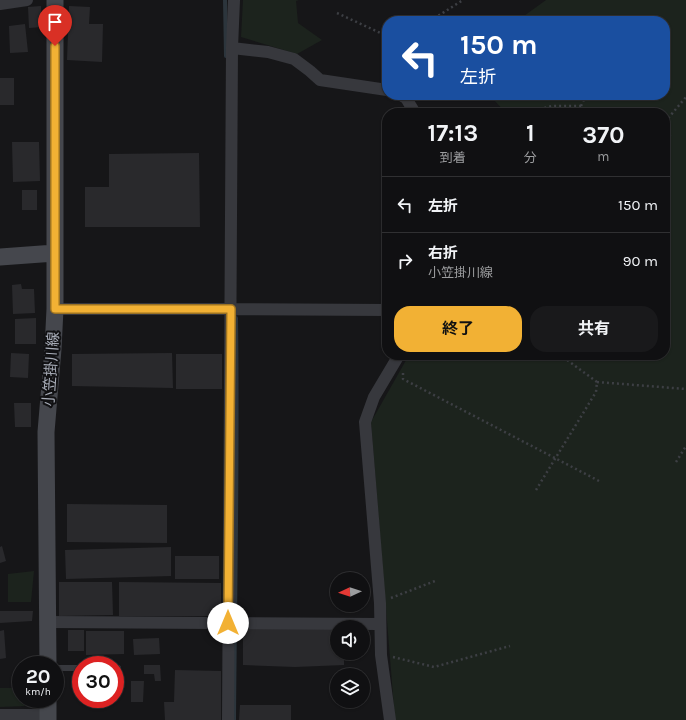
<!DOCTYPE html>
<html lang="ja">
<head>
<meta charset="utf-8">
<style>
  body { margin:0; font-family:Karla,"Noto Sans JP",sans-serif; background:#19191b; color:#f1f3f6; height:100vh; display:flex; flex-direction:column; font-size:15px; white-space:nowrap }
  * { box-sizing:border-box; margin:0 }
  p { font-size:13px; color:#9c9d9f }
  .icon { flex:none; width:22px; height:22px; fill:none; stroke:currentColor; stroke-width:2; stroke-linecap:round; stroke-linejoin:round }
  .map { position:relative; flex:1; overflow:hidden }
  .side { position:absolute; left:382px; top:108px; width:288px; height:252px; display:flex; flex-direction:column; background:#101012; border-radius:16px; box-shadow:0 1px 3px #0004,0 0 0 1px #303032 }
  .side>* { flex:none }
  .guide { position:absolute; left:382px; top:16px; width:288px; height:84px; border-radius:16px; box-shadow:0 1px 3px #0004,0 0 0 1px #303032; background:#1a4fa0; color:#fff; overflow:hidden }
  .needle { width:26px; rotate:267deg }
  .fabs { position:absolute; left:330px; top:572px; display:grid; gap:8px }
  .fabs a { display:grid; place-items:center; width:40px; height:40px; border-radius:50%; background:#101012; box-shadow:0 1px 3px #0004,0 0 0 1px #303032; font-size:20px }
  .speed { position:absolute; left:12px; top:656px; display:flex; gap:8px; font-size:20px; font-weight:700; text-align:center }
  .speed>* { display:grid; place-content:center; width:52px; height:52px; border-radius:50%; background:#101012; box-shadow:0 1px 3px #0004,0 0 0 1px #303032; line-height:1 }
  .speed small { font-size:10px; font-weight:400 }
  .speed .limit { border:6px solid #d22; background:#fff; color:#111 }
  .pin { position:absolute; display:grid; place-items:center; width:34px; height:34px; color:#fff; margin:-41px -17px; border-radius:50% 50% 50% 0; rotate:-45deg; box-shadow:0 0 4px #0007 }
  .pin .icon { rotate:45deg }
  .me { position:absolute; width:44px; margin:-22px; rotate:0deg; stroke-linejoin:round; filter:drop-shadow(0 0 3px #0008) }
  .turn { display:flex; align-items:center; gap:14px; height:84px; padding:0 12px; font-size:18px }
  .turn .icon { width:52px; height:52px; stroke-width:2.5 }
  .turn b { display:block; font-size:28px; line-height:34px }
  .eta { display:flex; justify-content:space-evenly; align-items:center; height:68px; text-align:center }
  .eta b { font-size:24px; font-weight:700; line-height:28px }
  .button { display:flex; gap:8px; margin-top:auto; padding:8px 12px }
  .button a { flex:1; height:46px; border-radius:16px; background:#f2b134; color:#111; font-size:16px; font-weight:700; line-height:46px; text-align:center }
  .button a+a { background:#19191b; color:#f1f3f6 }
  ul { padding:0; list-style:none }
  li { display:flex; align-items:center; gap:12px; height:56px; padding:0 12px; border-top:1px solid #303032 }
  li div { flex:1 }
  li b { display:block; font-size:15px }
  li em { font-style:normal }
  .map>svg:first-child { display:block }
  .green { fill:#1c231d }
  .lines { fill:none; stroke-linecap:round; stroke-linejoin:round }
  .stream { stroke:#2c353c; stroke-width:4 }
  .building { fill:#29292c }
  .path { stroke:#3d3f44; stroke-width:2.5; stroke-dasharray:2 3; stroke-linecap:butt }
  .lane { stroke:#37383d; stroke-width:6 }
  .street { stroke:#37383d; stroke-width:12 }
  .secondary { stroke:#45474d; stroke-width:17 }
  .route-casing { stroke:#9d7322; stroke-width:10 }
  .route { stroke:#f2b134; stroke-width:7 }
  .labels { text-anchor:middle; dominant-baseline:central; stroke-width:4; stroke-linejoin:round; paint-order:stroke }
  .street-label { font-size:15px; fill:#a8adb8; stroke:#111113 }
</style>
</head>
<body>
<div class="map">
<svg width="686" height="720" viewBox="0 0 686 720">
  <rect width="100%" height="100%" fill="#161618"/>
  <path class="green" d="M243,0H299L296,1L298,23L322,40L297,54L241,37Z
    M546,0H686V720H395L371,422L409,355H665V113H506L494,100L400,95H665V21H517Z
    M34,571L31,602H8V574Z
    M0,688H21V699H24L25,706L0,707Z"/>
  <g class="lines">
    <path class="stream" d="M225,0L226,56
      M234,720C235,586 238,452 236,318"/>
  </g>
  <path class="building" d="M41,6L42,27L29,28L28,7Z
    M69,6L90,7L89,24H103L102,62L67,60Z
    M25,24L28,52L10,53L9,26Z
    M0,78H14V105H0Z
    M12,142H39L40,181L13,182Z
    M199,153L200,227H85V187H109V154Z
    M22,190H37V210H22Z
    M21,284L22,289H34L35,313L13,314L12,285Z
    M36,318V344H15V319Z
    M11,353L29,354L28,378L10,377Z
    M172,353L173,388L72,386V354Z
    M176,354H222V389H176Z
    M14,403H31V427H15Z
    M67,504L167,505V543L67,542Z
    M2,546L6,561L0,563V547Z
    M171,547V576L66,579L65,550Z
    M175,556H219V579H175Z
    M59,582H112L113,615L59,616Z
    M119,582L221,583V616H119Z
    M0,611H33L32,621L0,623Z
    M243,628L337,629V653H344V665L295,667L243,665Z
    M4,630L6,658L0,659V631Z
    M68,630H84V651H68Z
    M86,631H124V654L86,655Z
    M159,638L160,654L134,655L133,639Z
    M144,665H160L161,681H155L154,674H144Z
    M175,670L221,671V720H165L164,702H174Z
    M131,681H144L143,702H131Z
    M240,705H291V720H239Z"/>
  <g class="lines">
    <path class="path" d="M337,13L387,36
      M430,21L463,0
      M581,106L586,95
      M525,113L552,106H581L587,113
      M630,113H638
      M665,122L686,97
      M665,132L673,138
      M403,373V379L599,481
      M597,382L686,389
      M676,462L686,446
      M536,490L596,392L597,382L563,357L556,355
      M391,598L435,581
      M393,657L434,667L510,646"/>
    <path class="lane" d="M55,668H81
      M115,668H118"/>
    <path class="street" d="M234,0L232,48L268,52L294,59L310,71L320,80L387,90
      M0,4L27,0
      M401,95L406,98L415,113
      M55,309H231L387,310
      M47,622L379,624
      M0,715H48
      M228,720L232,48
      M390,720L381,655L380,603L365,422L374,397L399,355"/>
    <path class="secondary" d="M0,257L55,253
      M48,665L46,432L53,349L55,309V0
      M48,699V720"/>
  </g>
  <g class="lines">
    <g class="route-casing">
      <path id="route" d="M55,46V309H231L228,623"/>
    </g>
    <use href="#route" class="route"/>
  </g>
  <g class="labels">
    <g class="street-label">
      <text transform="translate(51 369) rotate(-86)">小笠掛川線</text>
    </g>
  </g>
</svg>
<div class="fabs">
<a><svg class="needle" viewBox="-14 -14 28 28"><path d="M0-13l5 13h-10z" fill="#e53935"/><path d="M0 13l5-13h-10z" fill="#9c9d9f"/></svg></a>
<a><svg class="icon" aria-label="sound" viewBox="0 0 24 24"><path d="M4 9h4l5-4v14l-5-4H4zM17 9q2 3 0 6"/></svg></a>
<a><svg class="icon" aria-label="layers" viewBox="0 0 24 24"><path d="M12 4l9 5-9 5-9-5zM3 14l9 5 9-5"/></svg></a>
</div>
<div class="speed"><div>20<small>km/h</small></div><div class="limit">30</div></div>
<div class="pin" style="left:55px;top:46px;background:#d93025"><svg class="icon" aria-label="arrive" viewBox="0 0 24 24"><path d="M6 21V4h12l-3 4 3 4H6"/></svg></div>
<svg class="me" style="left:228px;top:623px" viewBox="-20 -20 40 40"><circle r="19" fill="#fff"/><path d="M0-13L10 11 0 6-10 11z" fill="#f2b134"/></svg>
<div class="guide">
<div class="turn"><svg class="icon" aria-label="left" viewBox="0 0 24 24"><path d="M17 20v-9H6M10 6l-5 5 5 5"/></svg><div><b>150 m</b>左折</div></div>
</div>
<section class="side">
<div class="eta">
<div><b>17:13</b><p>到着</p></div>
<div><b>1</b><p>分</p></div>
<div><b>370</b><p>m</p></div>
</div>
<ul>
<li><svg class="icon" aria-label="left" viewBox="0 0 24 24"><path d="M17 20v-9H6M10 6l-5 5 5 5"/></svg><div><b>左折</b></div><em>150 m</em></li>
<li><svg class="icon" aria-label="right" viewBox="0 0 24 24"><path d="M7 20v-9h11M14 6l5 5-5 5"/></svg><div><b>右折</b><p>小笠掛川線</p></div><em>90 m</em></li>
</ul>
<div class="button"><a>終了</a><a>共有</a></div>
</section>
</div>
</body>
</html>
